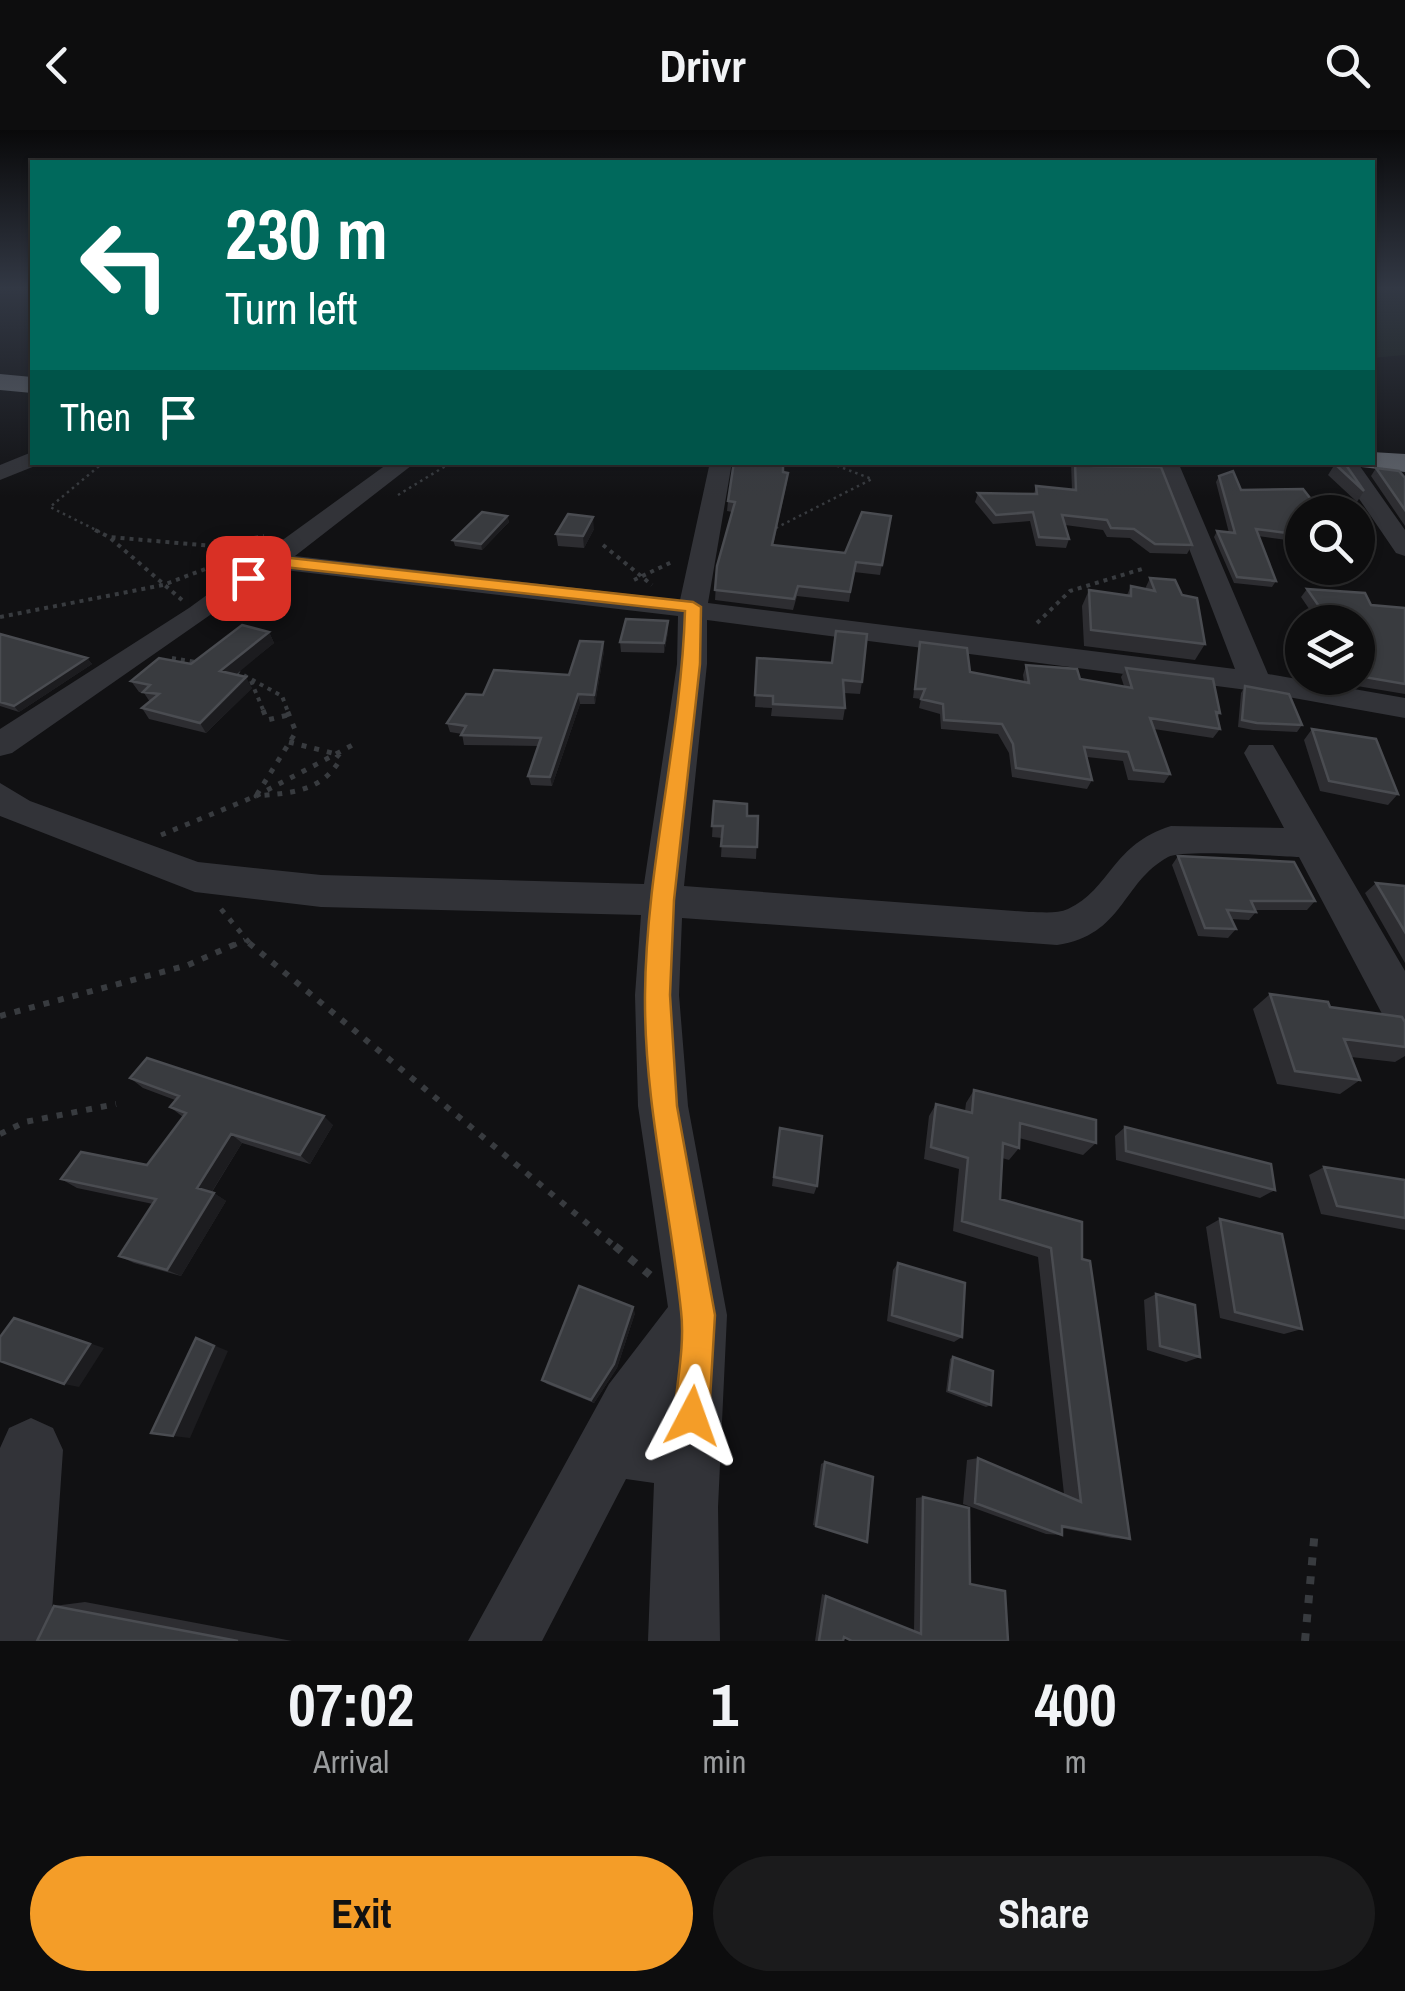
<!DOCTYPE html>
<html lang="en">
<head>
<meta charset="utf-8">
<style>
  body { margin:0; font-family:"Archivo Narrow",sans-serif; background:#1b1b1c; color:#f1f3f6; height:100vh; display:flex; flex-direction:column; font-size:38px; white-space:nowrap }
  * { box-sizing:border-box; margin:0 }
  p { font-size:32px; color:#9a9c9e }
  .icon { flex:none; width:55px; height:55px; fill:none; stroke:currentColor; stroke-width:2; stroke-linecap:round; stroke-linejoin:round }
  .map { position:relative; height:1511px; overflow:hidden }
  .drawer { display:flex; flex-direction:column; background:#0d0d0e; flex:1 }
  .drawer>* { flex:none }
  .banner { position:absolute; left:30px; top:30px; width:1345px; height:305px; border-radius:0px; box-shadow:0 2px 8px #0004,0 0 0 2px #2d2d2e; background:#00695c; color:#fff; overflow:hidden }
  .fabs { position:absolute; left:1285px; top:365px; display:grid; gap:20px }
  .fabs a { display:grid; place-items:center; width:90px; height:90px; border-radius:50%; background:#0d0d0e; box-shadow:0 2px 8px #0004,0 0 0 2px #2d2d2e; font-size:50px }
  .pin { position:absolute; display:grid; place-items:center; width:85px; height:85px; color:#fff; margin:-42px; border-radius:20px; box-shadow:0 5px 15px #0006 }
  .me { position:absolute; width:110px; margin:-55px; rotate:4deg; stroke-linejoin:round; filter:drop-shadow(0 0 8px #0008) }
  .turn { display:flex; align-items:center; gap:35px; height:210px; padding:0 30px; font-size:45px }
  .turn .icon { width:130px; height:130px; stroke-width:2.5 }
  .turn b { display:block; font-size:70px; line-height:85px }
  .then { display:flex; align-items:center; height:95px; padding:0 30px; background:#0003; gap:20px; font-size:38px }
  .eta { display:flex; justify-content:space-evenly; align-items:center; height:170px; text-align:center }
  .eta b { font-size:60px; font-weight:700; line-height:70px }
  .button { display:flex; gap:20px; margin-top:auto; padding:20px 30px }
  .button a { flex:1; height:115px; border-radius:60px; background:#f49d28; color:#111; font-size:40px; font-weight:700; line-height:115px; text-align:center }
  .button a+a { background:#1b1b1c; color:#f1f3f6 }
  header { display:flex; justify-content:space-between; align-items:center; height:130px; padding:0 30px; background:#0d0d0e; font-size:45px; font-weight:700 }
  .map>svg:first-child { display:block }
  .green { fill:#171d18 }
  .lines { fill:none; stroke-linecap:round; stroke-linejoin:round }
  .path-far4 { stroke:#383b3f; stroke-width:2.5; stroke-dasharray:2.5 4; stroke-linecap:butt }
  .path-far3 { stroke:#383b3f; stroke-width:4; stroke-dasharray:4 5; stroke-linecap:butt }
  .path-far2 { stroke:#383b3f; stroke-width:5; stroke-dasharray:5 8; stroke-linecap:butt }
  .path-far1 { stroke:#383b3f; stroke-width:6; stroke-dasharray:6 9; stroke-linecap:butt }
  .path { stroke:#383b3f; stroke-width:8; stroke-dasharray:8 11; stroke-linecap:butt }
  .minor { fill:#323338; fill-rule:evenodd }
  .highway { fill:#5e6269; fill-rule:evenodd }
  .wall { fill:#2d2d31 }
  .shaded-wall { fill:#1c1c1f }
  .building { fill:#393b3f; stroke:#4a4c51; stroke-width:2.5 }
  .route { fill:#f49d28; stroke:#9f661a; stroke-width:2.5 }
</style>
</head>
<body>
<header><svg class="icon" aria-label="back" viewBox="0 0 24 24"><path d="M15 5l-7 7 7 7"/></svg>Drivr<svg class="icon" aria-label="search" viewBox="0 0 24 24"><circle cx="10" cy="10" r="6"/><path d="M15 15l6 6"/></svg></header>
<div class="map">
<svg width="1405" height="1511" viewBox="0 0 1405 1511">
  <rect width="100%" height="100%" fill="#111113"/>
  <path class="green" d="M1372,156H1405V225L1373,228Z"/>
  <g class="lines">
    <path class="path-far4" d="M398,365L452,332
      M770,401L872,349L827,332
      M100,402L50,377L104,332"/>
    <path class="path-far3" d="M95,400L109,407
      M603,415L652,455
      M634,450L674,431
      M182,470L109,407L213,416L264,406
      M0,487L163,455L229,430
      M1037,493L1070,461L1142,439
      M172,528L201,533
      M236,541L282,566L288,582
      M251,551L264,582"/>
    <path class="path-far2" d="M263,580L267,590L288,585
      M289,612L336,624
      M336,624L341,628C322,662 291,663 256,666Z
      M336,624L356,613
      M161,705L256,666L296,602L287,580
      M221,779L252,816
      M232,816L245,810"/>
    <path class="path-far1" d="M249,813L618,1119
      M0,886L188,835L238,813
      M0,1004L25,992L116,974"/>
    <path class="path" d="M615,1116L650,1145
      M1305,1511L1315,1399"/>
    <path class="minor" d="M32,322V332L40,334L0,350V335Z
      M390,332H416L295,426L680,470L710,332H732L708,473L1235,539L1156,332H1178L1268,544L1405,568V588L1255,561L707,490V534L684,756L1029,782C1041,782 1057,784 1068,779C1111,759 1112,714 1171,696L1284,698L1244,623L1249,615H1273L1405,841V903L1389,897L1299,727C1276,726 1183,719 1168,727C1121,753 1124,805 1057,815L682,788L679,865L688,976L727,1185L718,1377L720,1511H648L654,1353L626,1349L542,1511H468L609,1254L668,1177L638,976L635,865L641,785L321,777L195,762L0,686V653L30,671L198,732L321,745L644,754L677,534L678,486L276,439L12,623L0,626V599L189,478Z
      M1334,332H1357L1405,400V426L1396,423Z
      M31,1288L53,1298L63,1320L50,1511H0V1318L9,1298Z"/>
    <path class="highway" d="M0,244L32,247V263L0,260Z
      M1372,322L1405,324V342L1361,337L1358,332H1372Z"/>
  </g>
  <path class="wall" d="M1071,332H1091L1093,336L1192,415L1187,424L1150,423L1130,408L1107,407L1103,400L1065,395L1069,409L1066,418L1036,416L1030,391L993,394L975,372L978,363L1034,364L1036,356L1072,360Z
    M1335,334L1364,361L1357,372L1328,345Z
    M1376,338L1405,348V396L1371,346Z
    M783,342L788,343L787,352L773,415L845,423L891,386L880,445L854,442L849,472L797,466L793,480L715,470L717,436L732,382L727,381L728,371Z
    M1219,346L1241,360L1302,382V412L1258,406L1276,451L1272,457L1234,453L1214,407L1217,401L1229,403L1216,352Z
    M507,386L509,392L482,420L455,416L453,410Z
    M594,399L584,418L558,416L556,404Z
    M1150,448L1205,514L1195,530L1084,516L1082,476L1089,460L1127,465L1131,456L1145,459Z
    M1307,459L1371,475L1405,478V564L1339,553L1337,548H1358V492H1318L1301,467Z
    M668,491V502L664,523L621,522L620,512Z
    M269,502L274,513L235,544L252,558L206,603L149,589L142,578L150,572L144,563L139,562L131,551L191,534Z
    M0,504L87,528L92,534L19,582L0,576Z
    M603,512L604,521L595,574H580L552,656L531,655L528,646L538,616L464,615L462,604L450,602L447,593L483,565L569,545Z
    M920,512L970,542L1024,552L1023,545L1026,535L1080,549L1124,556L1121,547L1126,538L1220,583L1217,588L1220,599L1213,608L1154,599L1170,644L1164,653L1128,650L1123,631L1087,627L1092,650L1087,659L1012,647L1009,623L998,604L941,599L940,584L919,578L921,569L913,568Z
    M757,528L862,552L860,564L844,563L845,578L843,590L771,586L772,578L755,577Z
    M1245,556L1302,595L1297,602L1253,600L1238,597L1241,563Z
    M1312,599L1398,664L1388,675L1320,661L1304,610Z
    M714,671L747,686H758L756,729L721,727L722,708L712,707Z
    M1178,726L1315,771L1307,780H1255L1256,782L1249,790L1231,789L1236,799L1228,808L1198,806L1172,735Z
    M1376,753L1405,756V833L1365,763Z
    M1270,864L1405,892V926L1395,932L1351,927L1360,950L1340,964L1277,954L1253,879Z
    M130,948L333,995L310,1034L242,1013L212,1062L226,1071L181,1146L134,1133L119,1126L153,1074L77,1058L61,1049L147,1035L183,987L170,977L175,970L143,958Z
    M974,960L1096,1013L1083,1025L1019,1008V1018L1009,1030L1002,1028L1000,1069L1082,1129L1130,1409L1112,1408L1062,1398V1405L1046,1404L963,1374L967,1330L978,1328L1064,1364L1038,1127L953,1101L959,1039L924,1029L929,986L936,974L965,981L966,973Z
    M1125,997L1275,1060L1260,1068L1116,1030L1115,1006Z
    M778,1007L817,1056L814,1064L772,1056Z
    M1324,1037L1405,1050V1100L1321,1084L1309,1045Z
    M1220,1089L1302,1199L1284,1204L1220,1188L1206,1097Z
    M898,1133L962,1207L954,1212L887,1191L893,1140Z
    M1156,1164L1200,1227L1186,1232L1147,1220L1144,1170Z
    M635,1183L617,1238L594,1273L547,1254L542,1250Z
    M953,1227L991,1275L986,1277L946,1262L950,1229Z
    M825,1332L867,1412L813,1395L821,1334Z
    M923,1367L970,1453L1008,1511L844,1507L843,1511H815L822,1464L914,1501L916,1368Z
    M85,1472L292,1511H37L54,1476Z"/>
  <path class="shaded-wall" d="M788,343L787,352L771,425L772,415Z
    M507,386L509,392L482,420L481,414Z
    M593,387L594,399L584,418L583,406Z
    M668,491V502L664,523V513Z
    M269,502L274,513L227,552L220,541Z
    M603,512L604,521L595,574L594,565Z
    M87,528L92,534L19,582L14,576Z
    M246,547L252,558L206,603L200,593Z
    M578,564L580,574L552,656L550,647Z
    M324,986L333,995L310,1034L300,1025Z
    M231,1004L242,1013L209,1066L197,1058Z
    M214,1063L226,1071L181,1146L167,1140Z
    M633,1177L635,1183L617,1238L594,1273L591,1270Z
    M14,1188L104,1218L79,1257L64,1254Z
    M196,1208L228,1221L190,1308L173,1306Z"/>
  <path class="building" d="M734,332H783V342L788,343L772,415L845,423L862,382L891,386L882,435L856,432L850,462L798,456L794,469L715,460L717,436L735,372L728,371Z
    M1075,332H1091L1093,336L1161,337L1192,415L1155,414L1134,399L1111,398L1107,390L1062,385L1069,409L1039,407L1033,382L996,385L978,363L1037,364L1036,356L1076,360Z
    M1335,334L1346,335L1364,361Z
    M1376,338L1399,341L1405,348V380Z
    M1233,341L1241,360L1303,359L1321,382H1302V405L1256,399L1276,451L1237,447L1217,401L1235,403L1219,346Z
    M482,382L507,386L481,414L453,410Z
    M568,384L593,387L583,406L556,404Z
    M1150,448L1175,450L1182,465L1197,468L1205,514L1091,500L1089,460L1131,466V456L1155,461Z
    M1307,459L1365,463L1371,475L1405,478V554L1358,546V492H1330Z
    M626,489L668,491L664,513L620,512Z
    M242,495L269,502L220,541L246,547L200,593L142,578L159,564L143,562L150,555L131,551L159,528L191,534Z
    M836,501L867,504L862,552L843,550L845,578L773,574V566L755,565L757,528L832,533Z
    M0,504L87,528L14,576L0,572Z
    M580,511L603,512L594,565L578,564L550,647L528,646L541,608L461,605L466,596L447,593L466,564L483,565L494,540L569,545Z
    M920,512L967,518L970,542L1029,553L1026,535L1077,539L1080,549L1132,558L1126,538L1213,549L1220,583L1216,582L1220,599L1150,588L1170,644L1134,640L1128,622L1084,617L1092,650L1016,638L1013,614L1002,594L944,590L943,574L921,569L925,559H915Z
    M1245,556L1289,564L1302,595L1257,593L1242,590Z
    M1312,599L1376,609L1398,664L1329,651Z
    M714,671L747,674V686H758L757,717L721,716L723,696H712Z
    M1178,726L1294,732L1315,771H1251L1256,782L1227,780L1236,799L1205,798Z
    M1376,753L1405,756V802Z
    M1270,864L1328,872L1330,877L1402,887L1405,892V917L1344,909L1360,950L1295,941Z
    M147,928L324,986L300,1025L231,1004L197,1058L214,1063L167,1140L119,1126L156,1069L61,1049L81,1022L147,1035L186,983L170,977L179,966L130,948Z
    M974,960L1096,990V1013L1020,993L1019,1018L1003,1013L1000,1069L1082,1092V1129L1090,1131L1130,1409L1062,1396V1405L975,1373L978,1328L1081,1372L1051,1118L962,1091L968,1028L931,1017L936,974L972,983Z
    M1125,997L1271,1034L1275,1060L1126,1021Z
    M780,998L822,1006L817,1056L774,1047Z
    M1324,1037L1405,1050V1088L1337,1076Z
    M1220,1089L1282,1104L1302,1199L1235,1182Z
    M898,1133L965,1153L962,1207L892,1185Z
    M579,1156L633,1177L614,1234L591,1270L542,1250Z
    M1156,1164L1195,1175L1200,1227L1160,1216Z
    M14,1188L90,1214L64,1254L0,1231V1207Z
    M196,1208L214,1216L173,1306L151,1303Z
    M953,1227L993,1241L991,1275L949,1260Z
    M825,1332L873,1347L867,1412L816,1396Z
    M923,1367L969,1378L970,1454L1005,1461L1008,1511H852L844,1507L843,1511H819L826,1466L921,1504Z
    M54,1476L238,1511H37Z"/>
  <linearGradient id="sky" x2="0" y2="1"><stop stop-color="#09090a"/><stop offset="0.43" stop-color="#323844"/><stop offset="1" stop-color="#323844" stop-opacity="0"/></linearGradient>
  <rect width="1405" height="367" fill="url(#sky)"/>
  <path class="route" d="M272,426L693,472L701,477L700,534L674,770L670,865L677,976L715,1185L709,1286L704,1299L692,1304L679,1299L674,1286C677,1252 685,1214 681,1181C670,1075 644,972 645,865C646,736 681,610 685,481L275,436L253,452H242V445Z"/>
</svg>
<div class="fabs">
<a><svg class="icon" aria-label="search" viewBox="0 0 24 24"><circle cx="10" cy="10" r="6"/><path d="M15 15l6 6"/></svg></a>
<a><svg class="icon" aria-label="layers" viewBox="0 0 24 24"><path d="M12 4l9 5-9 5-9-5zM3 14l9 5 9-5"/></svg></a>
</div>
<div class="pin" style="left:248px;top:448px;background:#d93025"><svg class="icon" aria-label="arrive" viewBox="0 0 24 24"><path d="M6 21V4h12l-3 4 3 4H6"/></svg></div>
<svg class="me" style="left:692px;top:1286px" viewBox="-20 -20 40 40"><path d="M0-17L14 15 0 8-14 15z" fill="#f49d28" stroke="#fff" stroke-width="4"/></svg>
<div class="banner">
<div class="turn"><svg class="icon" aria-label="left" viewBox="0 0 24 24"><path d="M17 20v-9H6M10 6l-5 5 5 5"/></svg><div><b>230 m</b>Turn left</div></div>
<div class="then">Then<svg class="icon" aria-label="arrive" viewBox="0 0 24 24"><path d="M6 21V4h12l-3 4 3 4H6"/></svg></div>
</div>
</div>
<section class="drawer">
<div class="eta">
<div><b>07:02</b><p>Arrival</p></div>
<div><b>1</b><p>min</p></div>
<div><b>400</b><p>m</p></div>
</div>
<div class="button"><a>Exit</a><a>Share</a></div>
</section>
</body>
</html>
